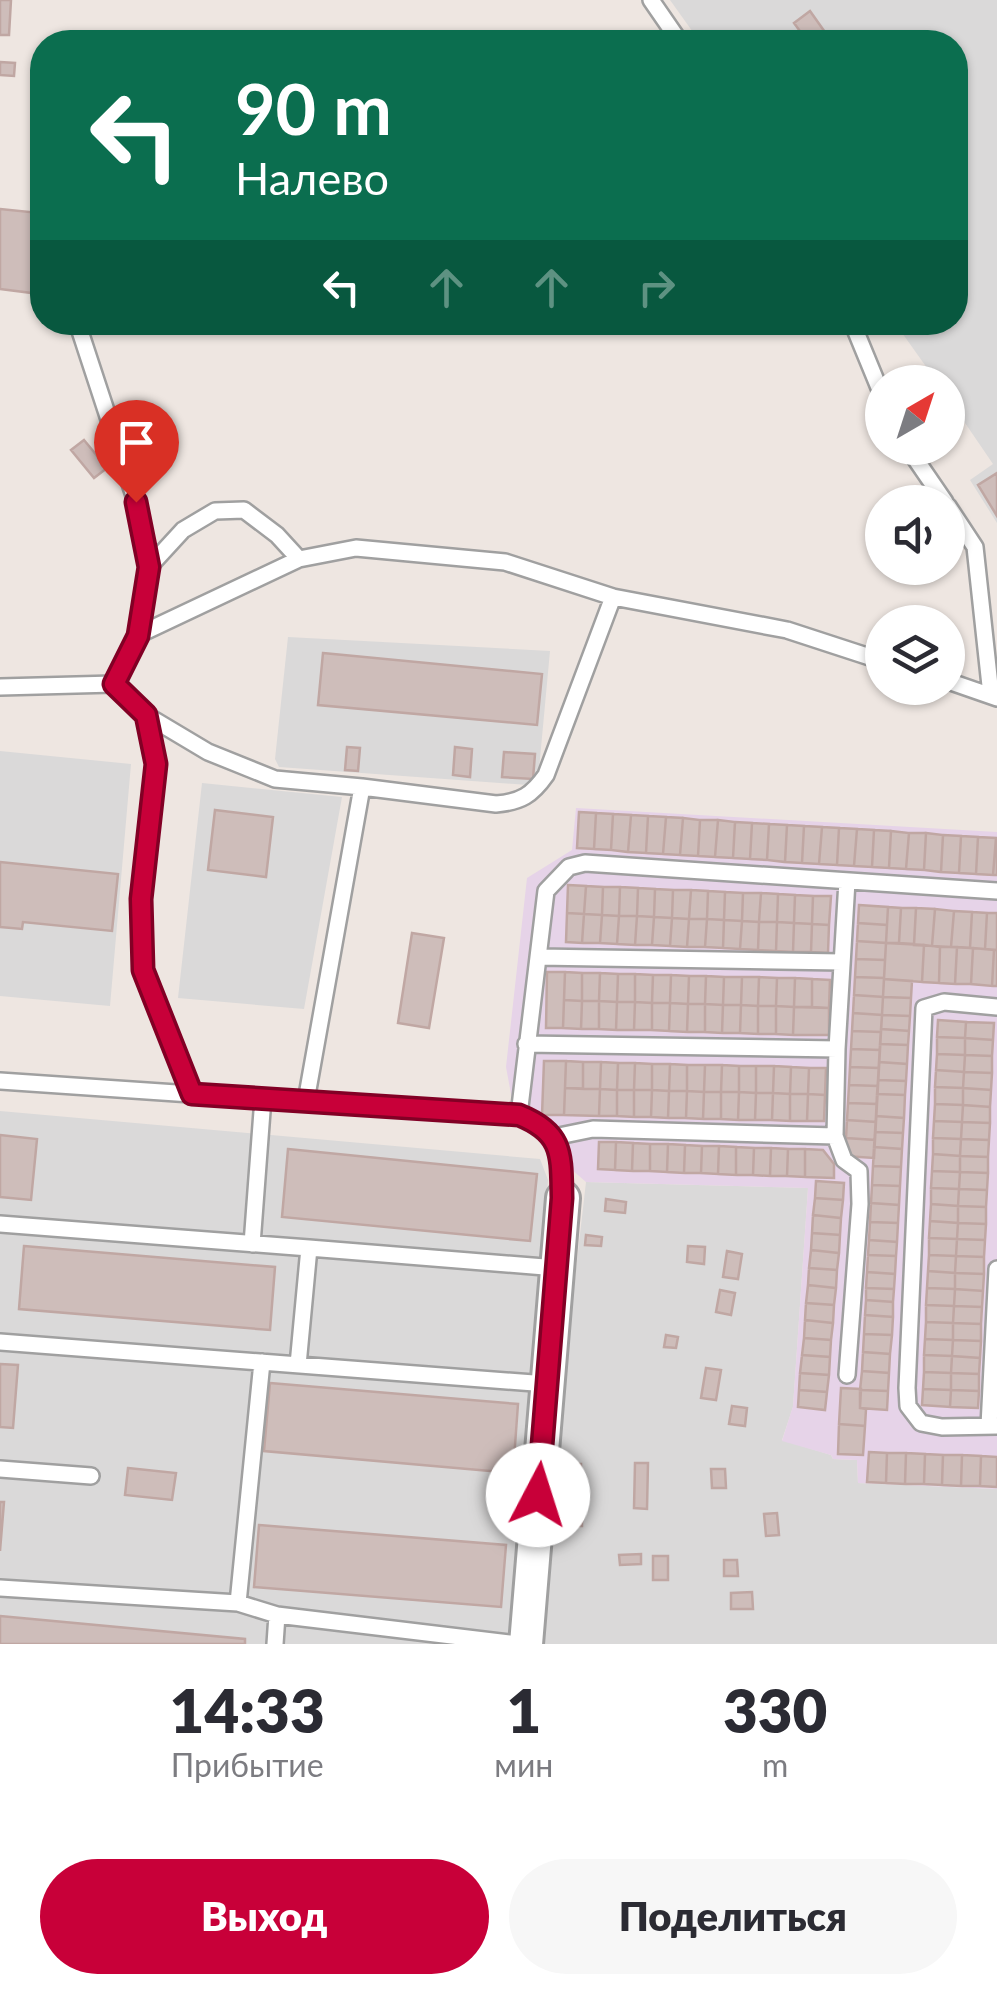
<!DOCTYPE html>
<html lang="ru">
<head>
<meta charset="utf-8">
<style>
  body { margin:0; font-family:Lato,sans-serif; background:#f7f7f7; color:#2b2b33; height:100vh; display:flex; flex-direction:column; font-size:38px; white-space:nowrap }
  * { box-sizing:border-box; margin:0 }
  p { font-size:32px; color:#7c7c81 }
  .icon { flex:none; width:55px; height:55px; fill:none; stroke:currentColor; stroke-width:2; stroke-linecap:round; stroke-linejoin:round }
  .map { position:relative; height:1644px; overflow:hidden }
  .details { display:flex; flex-direction:column; background:#fff; flex:1 }
  .details>* { flex:none }
  .guide { position:absolute; left:30px; top:30px; width:938px; height:305px; border-radius:40px; box-shadow:0 2px 8px #0004; background:#0b6e4f; color:#fff; overflow:hidden }
  .needle { width:65px; rotate:39deg }
  .buttons { position:absolute; left:865px; top:365px; display:grid; gap:20px }
  .buttons a { display:grid; place-items:center; width:100px; height:100px; border-radius:50%; background:#fff; box-shadow:0 2px 8px #0004; font-size:50px }
  .pin { position:absolute; display:grid; place-items:center; width:85px; height:85px; color:#fff; margin:-102px -42px; border-radius:50% 50% 50% 0; rotate:-45deg; box-shadow:0 0 10px #0007 }
  .pin .icon { rotate:45deg }
  .me { position:absolute; width:110px; margin:-55px; rotate:5deg; stroke-linejoin:round; filter:drop-shadow(0 0 8px #0008) }
  .turn { display:flex; align-items:center; gap:35px; height:210px; padding:0 40px; font-size:45px }
  .turn .icon { width:130px; height:130px; stroke-width:2.5 }
  .turn b { display:block; font-size:70px; line-height:85px }
  .lanes { display:flex; align-items:center; height:95px; padding:0 40px; background:#0003; justify-content:center; gap:50px; direction:ltr }
  .lanes .off { opacity:.35 }
  .eta { display:flex; justify-content:space-evenly; align-items:center; height:170px; text-align:center }
  .eta b { font-size:60px; font-weight:800; line-height:70px }
  .primary-button { display:flex; gap:20px; margin-top:auto; padding:20px 40px }
  .primary-button a { flex:1; height:115px; border-radius:60px; background:#c80039; color:#fff; font-size:40px; font-weight:800; line-height:115px; text-align:center }
  .primary-button a+a { background:#f7f7f7; color:#2b2b33 }
  .map>svg:first-child { display:block }
  .residential { fill:#dad9d9 }
  .industrial { fill:#e6d3e8 }
  .building { fill:#cebdba; stroke:#c0a7a3; stroke-width:2.5 }
  .lines { fill:none; stroke-linecap:round; stroke-linejoin:round }
  .service-casing { stroke:#a0a0a0; stroke-width:20 }
  .minor-casing { stroke:#a0a0a0; stroke-width:38 }
  .service { stroke:#fff; stroke-width:15 }
  .minor { stroke:#fff; stroke-width:32 }
  .route-casing { stroke:#820025; stroke-width:25 }
  .route { stroke:#c80039; stroke-width:18 }
</style>
</head>
<body>
<div class="map">
<svg width="997" height="1644" viewBox="0 0 997 1644">
  <rect width="100%" height="100%" fill="#eee6e1"/>
  <path class="residential" d="M670,0H997V523L970,480L993,464L948,398V382H937L895,323L955,322V42H700Z
    M288,637L550,651L538,780L528,785L279,767L275,759Z
    M0,751L131,764L110,1006L0,996Z
    M202,783L342,797L304,1009L178,998Z
    M0,1111L540,1159L548,1180L512,1644H0Z
    M586,1182L808,1188L793,1407L782,1440L831,1455L833,1459L857,1460L858,1483L997,1489V1644H540L555,1452Z"/>
  <path class="industrial" d="M576,808L997,832V1489L858,1483L857,1460L833,1459L831,1455L782,1441L793,1406L808,1188L586,1182L516,1121L506,1067L527,878L572,850Z"/>
  <path class="building" d="M0,0H11L9,35H0Z
    M810,11L827,35L816,42H808L794,23Z
    M0,62L15,63L14,76L0,75Z
    M0,209L40,213L32,293L0,289Z
    M42,237V303L33,302Z
    M84,440L107,468L94,478L71,450Z
    M997,473V516L978,485Z
    M323,653L542,674L537,725L318,705Z
    M347,747L360,748L358,771L345,770Z
    M455,747L472,749L470,777L453,775Z
    M504,752L535,754L533,779L502,777Z
    M215,810L273,817L266,877L208,870Z
    M579,812L596,813L594,849L577,848Z
    M596,813L613,814L611,850L594,849Z
    M613,814L631,815L628,852L611,850Z
    M631,815L648,816L646,853L628,852Z
    M648,816L666,817L663,854L646,853Z
    M666,817L683,818L680,855L663,854Z
    M683,818L700,820L698,856L680,855Z
    M700,820H718L715,857L698,856Z
    M718,820L735,822L733,858L715,857Z
    M735,822L752,823L750,859L733,858Z
    M752,823L769,824L767,860L750,859Z
    M769,824L787,825L785,862L767,860Z
    M787,825L804,826L802,863L785,862Z
    M804,826L822,827L819,864L802,863Z
    M822,827L839,828L837,865L819,864Z
    M839,828L857,829L854,866L837,865Z
    M857,829L874,830L872,867L854,866Z
    M874,830L891,831L889,868L872,867Z
    M891,831L909,833L906,869L889,868Z
    M909,833H926L924,870L906,869Z
    M926,833L943,835L941,872L924,870Z
    M943,835L961,836L959,873L941,872Z
    M961,836L978,837L976,874L959,873Z
    M978,837L996,838L993,875L976,874Z
    M996,838H997V875H993Z
    M0,862L118,874L112,931L23,922L22,929L0,927Z
    M568,885L586,886L584,914L567,913Z
    M586,886L603,887L602,915L584,914Z
    M603,887H620L619,916L602,915Z
    M620,887L638,888L637,916H619Z
    M638,888L655,889L654,917L637,916Z
    M655,889L673,890L672,918L654,917Z
    M673,890H691L689,919L672,918Z
    M691,890L708,891L707,919H689Z
    M708,891L725,892L724,920L707,919Z
    M725,892L743,893L742,921L724,920Z
    M743,893H761L759,922L742,921Z
    M761,893L778,894L777,922H759Z
    M778,894L795,895L794,923L777,922Z
    M795,895L813,896L812,924L794,923Z
    M813,896H831L829,925L812,924Z
    M859,905L888,907L887,925L858,923Z
    M888,907L901,908L899,943H886Z
    M901,908H916L914,944L899,943Z
    M916,908L935,909L932,946L914,945Z
    M935,909L954,911L951,947L932,946Z
    M954,911L972,912L970,948L951,947Z
    M972,912L987,913L985,949L970,948Z
    M567,913L584,914L582,943L566,942Z
    M987,913H997V950L985,949Z
    M584,914L602,915L600,943H582Z
    M602,915L619,916L617,944L600,943Z
    M619,916H637L635,945L617,944Z
    M637,916L654,917L652,945H635Z
    M654,917L672,918L670,946L652,945Z
    M672,918L689,919L687,947L670,946Z
    M689,919H707L705,947H687Z
    M707,919L724,920L723,948L705,947Z
    M724,920L742,921L740,949L723,948Z
    M742,921L759,922L758,950L740,949Z
    M759,922H777L776,951L758,950Z
    M777,922L794,923L793,952L776,951Z
    M794,923L812,924L811,952H793Z
    M858,923L887,925L886,943L857,941Z
    M812,924L829,925L828,953L811,952Z
    M412,933L444,938L429,1028L398,1023Z
    M857,941L886,943L885,960L856,959Z
    M886,943L924,945L922,982L884,979Z
    M924,945L940,947L939,983L922,982Z
    M940,947H957L955,984L939,983Z
    M957,947L973,948L971,984H955Z
    M973,948L994,950L992,986L971,984Z
    M994,950H997V986H992Z
    M856,959L885,960L884,978L855,977Z
    M547,972H565L563,1028H546Z
    M565,972L582,973V1001L564,1000Z
    M582,973H600L599,1001H582Z
    M600,973L618,974L617,1002L599,1001Z
    M618,974H635V1002H617Z
    M635,974L653,975L652,1003L635,1002Z
    M653,975H671L670,1003H652Z
    M671,975L689,976L688,1004L670,1003Z
    M689,976H706L705,1004H688Z
    M706,976L724,977L723,1005L705,1004Z
    M724,977H742L741,1005H723Z
    M742,977H759L758,1006L741,1005Z
    M759,977L777,978L776,1006H758Z
    M855,977L884,978L883,997L854,995Z
    M777,978H795L794,1007L776,1006Z
    M795,978L812,979V1007H794Z
    M812,979L830,980L829,1008L812,1007Z
    M884,979L912,981L911,998L883,997Z
    M854,995L883,997L882,1015L853,1013Z
    M883,997L911,998L910,1016L882,1015Z
    M564,1000L582,1001L581,1029L563,1028Z
    M582,1001H599V1029H581Z
    M599,1001L617,1002L616,1030L599,1029Z
    M617,1002H635L634,1030H616Z
    M635,1002L652,1003V1030H634Z
    M652,1003H670L669,1031L652,1030Z
    M670,1003L688,1004L687,1032L669,1031Z
    M688,1004H705V1032H687Z
    M705,1004L723,1005L722,1033L705,1032Z
    M723,1005H741L740,1033H722Z
    M741,1005L758,1006V1034L740,1033Z
    M758,1006H776V1034H758Z
    M776,1006L794,1007L793,1035L776,1034Z
    M794,1007L829,1008V1035H793Z
    M853,1013L882,1015L881,1032L852,1031Z
    M882,1015L910,1016L909,1031L881,1029Z
    M938,1020L966,1022L965,1038L937,1037Z
    M966,1022L994,1023L993,1040L965,1038Z
    M881,1029L909,1031L908,1045L880,1044Z
    M852,1031L881,1032L880,1050L851,1049Z
    M937,1037L965,1038V1055L937,1054Z
    M965,1038L993,1040L992,1056L965,1055Z
    M880,1044L908,1045L907,1064L879,1062Z
    M851,1049L880,1050L879,1068L850,1067Z
    M937,1054L965,1055L964,1072L936,1070Z
    M965,1055L992,1056V1073L964,1072Z
    M544,1061H566L564,1115H542Z
    M566,1061L583,1062V1089L565,1088Z
    M583,1062H601L600,1089H583Z
    M601,1062L618,1063L617,1090L600,1089Z
    M879,1062L907,1064L906,1081L878,1080Z
    M618,1063H635L634,1090H617Z
    M635,1063L652,1064V1090H634Z
    M652,1064H670L669,1091L652,1090Z
    M670,1064L687,1065V1091H669Z
    M687,1065H705L704,1092L687,1091Z
    M705,1065H722L721,1092H704Z
    M722,1065L739,1066V1092H721Z
    M739,1066H756V1093L739,1092Z
    M756,1066H774L773,1093H756Z
    M774,1066L791,1067L790,1094L773,1093Z
    M791,1067L809,1068L808,1094H790Z
    M850,1067L879,1068L878,1086L849,1085Z
    M809,1068H826L825,1095L808,1094Z
    M936,1070L964,1072L963,1088L935,1087Z
    M964,1072L992,1073L991,1090L963,1088Z
    M878,1080L906,1081L905,1095L877,1094Z
    M849,1085L878,1086L877,1104L848,1103Z
    M935,1087L963,1088V1105L935,1104Z
    M565,1088L600,1089L599,1116L564,1115Z
    M963,1088L991,1090L990,1107L963,1105Z
    M600,1089L617,1090V1116H599Z
    M617,1090H634V1117L617,1116Z
    M634,1090H652L651,1117H634Z
    M652,1090L669,1091L668,1118L651,1117Z
    M669,1091H687L686,1118H668Z
    M687,1091L704,1092L703,1119L686,1118Z
    M704,1092H721V1119H703Z
    M721,1092H739L738,1120L721,1119Z
    M739,1092L756,1093L755,1120H738Z
    M756,1093H773L772,1120H755Z
    M773,1093L790,1094V1121L772,1120Z
    M790,1094H808L807,1121H790Z
    M808,1094L825,1095L824,1121H807Z
    M877,1094L905,1095L904,1118L876,1116Z
    M848,1103L877,1104L876,1122L847,1120Z
    M935,1104L963,1105L962,1122L934,1121Z
    M963,1105L990,1107V1123L962,1122Z
    M876,1116L904,1118L903,1133L875,1132Z
    M847,1120L876,1122L875,1140L846,1138Z
    M934,1121L962,1122L961,1139L933,1138Z
    M962,1122L990,1123L989,1140L961,1139Z
    M875,1132L903,1133L902,1149L874,1147Z
    M0,1135L37,1139L31,1200L0,1197Z
    M846,1138L875,1140L874,1158L845,1156Z
    M933,1138L961,1139L960,1156L933,1154Z
    M961,1139L989,1140L988,1157L960,1156Z
    M599,1142H616L615,1170L598,1169Z
    M616,1142L633,1143L632,1171L615,1170Z
    M633,1143L650,1144V1171H632Z
    M650,1144H668L667,1172L650,1171Z
    M668,1144L685,1145L684,1173L667,1172Z
    M685,1145L702,1146L701,1173H684Z
    M702,1146H719L718,1174L701,1173Z
    M719,1146L736,1147V1175L718,1174Z
    M736,1147L754,1148L753,1175H736Z
    M874,1147L902,1149L901,1167L873,1166Z
    M754,1148H771L770,1176L753,1175Z
    M771,1148L788,1149L787,1176H770Z
    M288,1149L537,1174L530,1241L282,1217Z
    M788,1149H805V1177L787,1176Z
    M805,1149L823,1150L834,1164V1178L805,1177Z
    M933,1154L960,1156V1172L932,1171Z
    M960,1156L988,1157V1173L960,1172Z
    M873,1166L901,1167L900,1186L872,1185Z
    M932,1171L960,1172L959,1189L931,1188Z
    M960,1172L988,1173L987,1190L959,1189Z
    M816,1181L844,1183L843,1200L815,1198Z
    M872,1185L900,1186L899,1205L871,1203Z
    M931,1188L959,1189L958,1206L931,1204Z
    M959,1189L987,1190L986,1207L958,1206Z
    M815,1198L843,1200L841,1218L813,1215Z
    M606,1199L626,1202L625,1213L605,1211Z
    M871,1203L899,1205L898,1223L870,1222Z
    M931,1204L958,1206V1223L930,1221Z
    M958,1206L986,1207V1224L958,1223Z
    M813,1215L841,1218L840,1235L812,1233Z
    M930,1221L958,1223L957,1239L929,1238Z
    M870,1222L898,1223L897,1242L869,1240Z
    M958,1223L986,1224L985,1240L957,1239Z
    M812,1233L840,1235L839,1253L811,1250Z
    M586,1235L602,1237L601,1246L585,1245Z
    M929,1238L957,1239L956,1256L929,1255Z
    M957,1239L985,1240L984,1257L956,1256Z
    M869,1240L897,1242L896,1256L868,1255Z
    M24,1246L275,1267L270,1330L19,1309Z
    M688,1246L705,1247L704,1264L687,1262Z
    M811,1250L839,1253L837,1270L809,1268Z
    M727,1251L742,1254L738,1279L723,1277Z
    M868,1255L896,1256L895,1274L867,1272Z
    M929,1255L956,1256L955,1273L928,1271Z
    M956,1256L984,1257V1274L955,1273Z
    M809,1268L837,1270L836,1288L808,1285Z
    M928,1271L955,1273V1289L927,1288Z
    M867,1272L895,1274L894,1289L866,1288Z
    M955,1273L984,1274L983,1291L955,1289Z
    M808,1285L836,1288L834,1305L806,1303Z
    M866,1288L894,1289L893,1302L866,1300Z
    M927,1288L955,1289L954,1306L926,1305Z
    M955,1289L983,1291L982,1307L954,1306Z
    M720,1290L735,1293L731,1315L716,1312Z
    M866,1300L893,1302V1317L865,1315Z
    M806,1303L834,1305L833,1323L805,1320Z
    M926,1305L954,1306L953,1323L926,1322Z
    M954,1306L982,1307L981,1324L953,1323Z
    M865,1315L893,1317L892,1335L864,1334Z
    M805,1320L833,1323L831,1340L804,1338Z
    M926,1322L953,1323V1340L925,1339Z
    M953,1323L981,1324V1341L953,1340Z
    M864,1334L892,1335L890,1354L863,1352Z
    M666,1335L678,1337L676,1348L664,1347Z
    M804,1338L831,1340L830,1357L802,1355Z
    M925,1339L953,1340L952,1356L924,1355Z
    M953,1340L981,1341L980,1358L952,1356Z
    M863,1352L890,1354L889,1373L862,1371Z
    M802,1355L830,1357L829,1375L800,1373Z
    M924,1355L952,1356L951,1373L924,1372Z
    M952,1356L980,1358L979,1374L951,1373Z
    M0,1364L18,1365L13,1428L0,1427Z
    M706,1368L721,1370L716,1400L701,1398Z
    M862,1371L889,1373L888,1391L860,1390Z
    M924,1372L951,1373V1390L923,1389Z
    M800,1373L829,1375L827,1392L799,1390Z
    M951,1373L979,1374V1391L951,1390Z
    M270,1383L518,1404L513,1473L264,1451Z
    M841,1388L861,1389L860,1408L866,1409L865,1426L839,1424Z
    M923,1389L951,1390L950,1407L922,1405Z
    M799,1390L827,1392L825,1410L798,1407Z
    M860,1390L888,1391L887,1410L860,1408Z
    M951,1390L979,1391L978,1408L950,1407Z
    M732,1406L747,1408L745,1426L729,1424Z
    M839,1424L865,1426L863,1455L838,1454Z
    M869,1452L887,1453L886,1483L867,1482Z
    M887,1453H906L905,1484L886,1483Z
    M906,1453L925,1454L924,1484H905Z
    M925,1454L943,1455L942,1485L924,1484Z
    M943,1455H962L961,1486L942,1485Z
    M962,1455L981,1456L980,1486H961Z
    M981,1456L997,1457V1487L980,1486Z
    M635,1463H648L647,1509L634,1508Z
    M559,1464H581V1502H559Z
    M128,1468L176,1473L172,1500L125,1495Z
    M711,1469H725L726,1488H712Z
    M0,1502H4L0,1551Z
    M566,1509H582V1526H566Z
    M777,1513L779,1535L766,1536L764,1514Z
    M259,1525L506,1545L501,1607L254,1587Z
    M641,1554V1564L620,1565L619,1555Z
    M653,1556H668V1580H653Z
    M724,1560H737L738,1576H724Z
    M752,1592L753,1609H731V1593Z
    M0,1616L245,1639V1644H0Z"/>
  <g class="lines">
    <g class="service-casing">
      <path id="service" d="M651,0L680,42
        M77,322L136,502L149,567
        M852,322L882,395
        M908,448L945,502
        M948,506L975,547L991,695
        M138,635L299,559
        M948,681L997,698
        M114,684L138,635L149,567L183,530L215,511L244,510L277,535L299,559L356,548L505,562L613,597L787,630L882,661
        M0,687L114,684L146,715L157,764L141,899L143,971L191,1094L519,1115C564,1132 561,1155 563,1198
        M146,715L208,752L275,779L362,787
        M539,957L842,962
        M997,1007L944,1002L924,1008L907,1388L908,1406L921,1423L942,1427L997,1426
        M526,1044L837,1049
        M0,1081L191,1094
        M306,1101L362,787L496,804C521,802 532,795 546,775L613,597
        M519,1115L546,891L569,867L585,863L997,891
        M554,1137L593,1129L835,1136
        M0,1224L309,1248
        M252,1244L263,1098
        M0,1342L547,1384
        M298,1365L309,1248L557,1268
        M847,1375L860,1204L859,1171L844,1160L835,1136L837,1049L847,881
        M989,1426L997,1269
        M0,1469L91,1476
        M0,1588L238,1603L277,1615L518,1644
        M238,1603L262,1362
        M275,1644L277,1615"/>
    </g>
    <g class="minor-casing">
      <path id="minor" d="M526,1644L563,1198"/>
    </g>
    <use href="#service" class="service"/>
    <use href="#minor" class="minor"/>
  </g>
  <g class="lines">
    <g class="route-casing">
      <path id="route" d="M136,502L149,567L138,636L114,684L146,715L156,764L141,899L143,970L192,1094L519,1115C564,1133 561,1155 562,1198L538,1495"/>
    </g>
    <use href="#route" class="route"/>
  </g>
</svg>
<div class="buttons">
<a><svg class="needle" viewBox="-14 -14 28 28"><path d="M0-13l5 13h-10z" fill="#e53935"/><path d="M0 13l5-13h-10z" fill="#7c7c81"/></svg></a>
<a><svg class="icon" aria-label="sound" viewBox="0 0 24 24"><path d="M4 9h4l5-4v14l-5-4H4zM17 9q2 3 0 6"/></svg></a>
<a><svg class="icon" aria-label="layers" viewBox="0 0 24 24"><path d="M12 4l9 5-9 5-9-5zM3 14l9 5 9-5"/></svg></a>
</div>
<div class="pin" style="left:136px;top:502px;background:#d93025"><svg class="icon" aria-label="arrive" viewBox="0 0 24 24"><path d="M6 21V4h12l-3 4 3 4H6"/></svg></div>
<svg class="me" style="left:538px;top:1495px" viewBox="-20 -20 40 40"><circle r="19" fill="#fff"/><path d="M0-13L10 11 0 6-10 11z" fill="#c80039"/></svg>
<div class="guide">
<div class="turn"><svg class="icon" aria-label="left" viewBox="0 0 24 24"><path d="M17 20v-9H6M10 6l-5 5 5 5"/></svg><div><b>90 m</b>Налево</div></div>
<div class="lanes"><svg class="icon" aria-label="left" viewBox="0 0 24 24"><path d="M17 20v-9H6M10 6l-5 5 5 5"/></svg><svg class="icon off" aria-label="ahead" viewBox="0 0 24 24"><path d="M12 20V5M6 11l6-6 6 6"/></svg><svg class="icon off" aria-label="ahead" viewBox="0 0 24 24"><path d="M12 20V5M6 11l6-6 6 6"/></svg><svg class="icon off" aria-label="right" viewBox="0 0 24 24"><path d="M7 20v-9h11M14 6l5 5-5 5"/></svg></div>
</div>
</div>
<section class="details">
<div class="eta">
<div><b>14:33</b><p>Прибытие</p></div>
<div><b>1</b><p>мин</p></div>
<div><b>330</b><p>m</p></div>
</div>
<div class="primary-button"><a>Выход</a><a>Поделиться</a></div>
</section>
</body>
</html>
